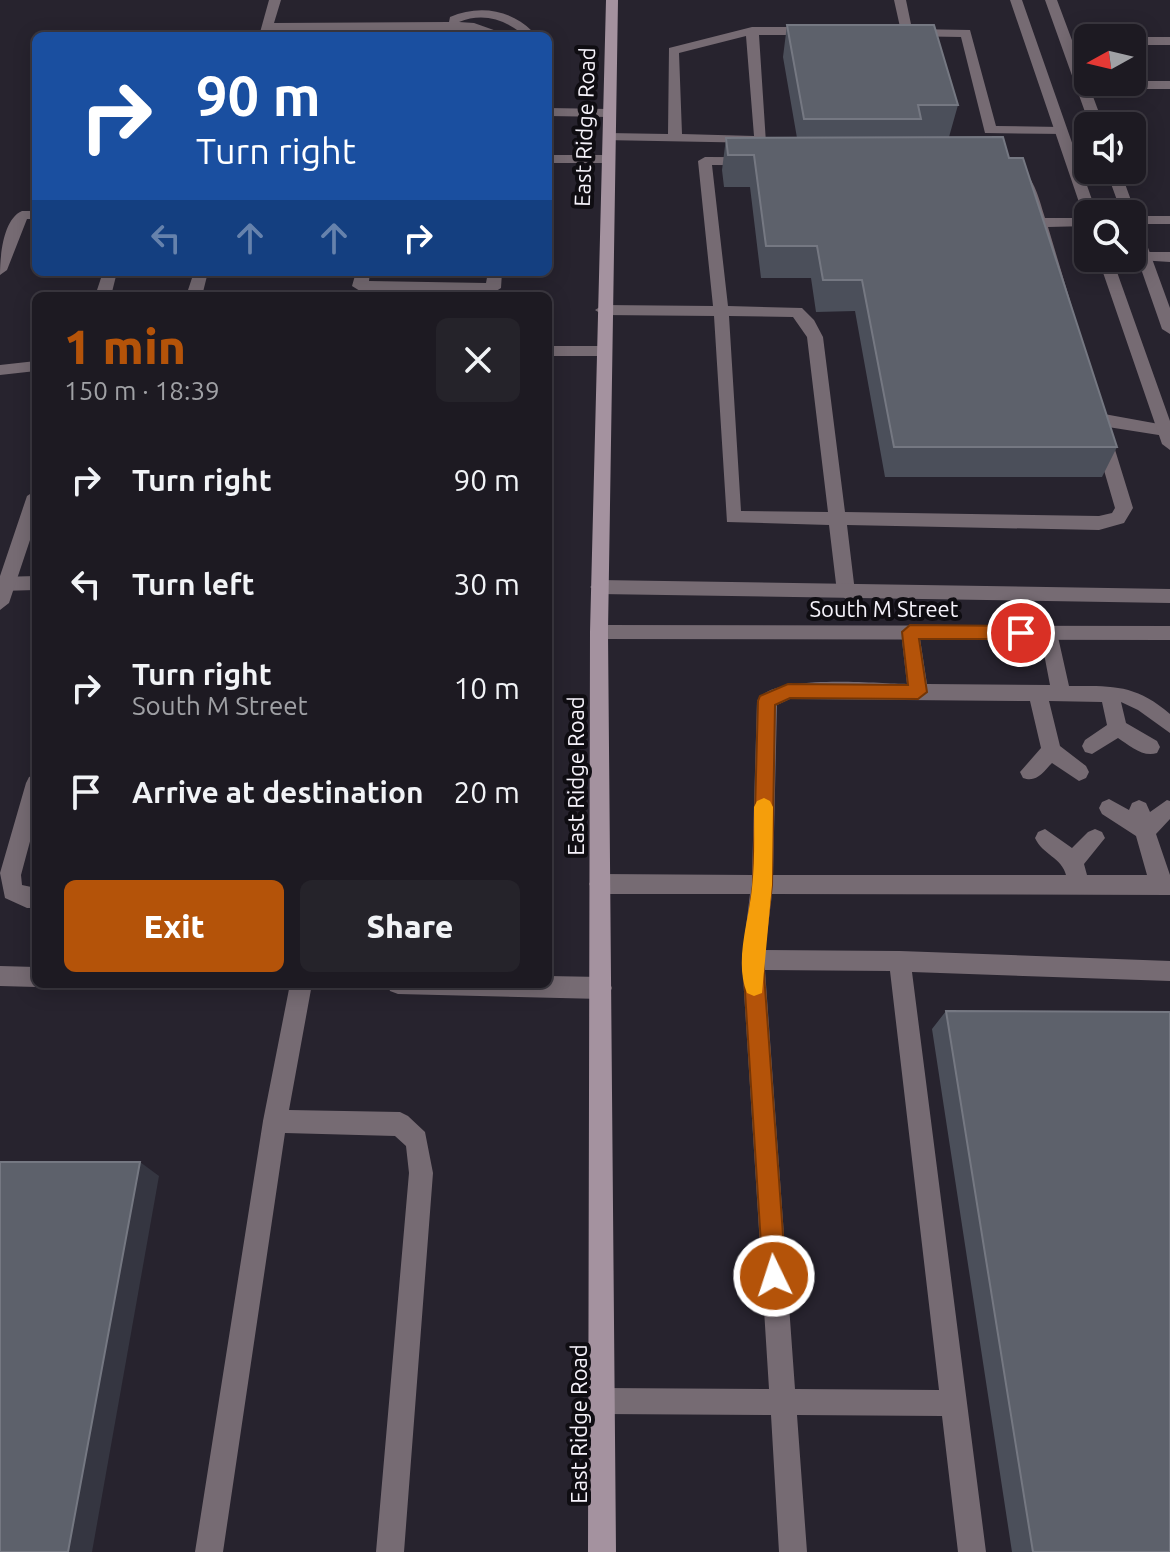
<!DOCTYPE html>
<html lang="en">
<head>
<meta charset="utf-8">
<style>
  body { margin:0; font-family:Ubuntu,sans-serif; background:#25232a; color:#f1f3f6; height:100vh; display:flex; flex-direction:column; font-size:30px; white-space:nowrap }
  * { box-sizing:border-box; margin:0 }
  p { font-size:26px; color:#a0a1a5 }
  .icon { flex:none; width:44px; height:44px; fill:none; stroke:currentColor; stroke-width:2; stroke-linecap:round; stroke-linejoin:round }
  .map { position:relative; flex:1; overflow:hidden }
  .panel { position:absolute; left:32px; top:292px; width:520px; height:696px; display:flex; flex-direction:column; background:#1d1a22; border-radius:12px; box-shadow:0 4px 20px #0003,0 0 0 2px #3b3840 }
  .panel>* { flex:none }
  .hud { position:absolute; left:32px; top:32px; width:520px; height:244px; border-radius:12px; box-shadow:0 4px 20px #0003,0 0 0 2px #3b3840; background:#1a4fa0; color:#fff; overflow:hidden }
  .needle { width:52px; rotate:262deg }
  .tools { position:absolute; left:1074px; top:24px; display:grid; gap:16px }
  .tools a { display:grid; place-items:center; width:72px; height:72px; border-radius:12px; background:#1d1a22; box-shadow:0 4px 20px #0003,0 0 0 2px #3b3840; font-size:40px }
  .pin { position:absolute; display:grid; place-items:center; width:68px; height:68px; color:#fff; margin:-34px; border:4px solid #fff; border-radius:50%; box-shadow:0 2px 8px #0007 }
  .me { position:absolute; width:88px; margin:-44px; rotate:356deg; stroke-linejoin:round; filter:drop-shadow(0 0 6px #0008) }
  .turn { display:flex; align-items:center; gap:28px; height:168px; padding:0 32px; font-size:36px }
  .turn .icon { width:104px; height:104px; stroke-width:2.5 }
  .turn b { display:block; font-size:56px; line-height:68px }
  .lanes { display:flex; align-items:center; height:76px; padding:0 32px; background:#0003; justify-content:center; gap:40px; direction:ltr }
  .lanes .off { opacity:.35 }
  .round { display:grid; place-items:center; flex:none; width:84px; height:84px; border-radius:12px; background:#25232a }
  .headline { display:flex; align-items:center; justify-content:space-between; height:136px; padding:0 32px }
  h1 { font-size:48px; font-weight:800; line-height:60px; color:#b45309 }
  .primary-button { display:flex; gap:16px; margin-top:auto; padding:16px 32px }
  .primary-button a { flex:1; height:92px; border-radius:12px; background:#b45309; color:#fff; font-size:32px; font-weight:800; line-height:92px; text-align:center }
  .primary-button a+a { background:#25232a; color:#f1f3f6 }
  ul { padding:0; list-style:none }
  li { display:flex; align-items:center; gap:24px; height:104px; padding:0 32px }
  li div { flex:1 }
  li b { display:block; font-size:30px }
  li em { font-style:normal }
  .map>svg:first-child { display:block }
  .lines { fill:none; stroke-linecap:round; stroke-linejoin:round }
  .service { fill:#766b73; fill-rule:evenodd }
  .minor { fill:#766b73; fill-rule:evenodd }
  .secondary { fill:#a4929f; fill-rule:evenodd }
  .wall { fill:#4b4f5a }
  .shaded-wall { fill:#353641 }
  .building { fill:#5d616b; stroke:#757882; stroke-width:2 }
  .route { fill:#b45309; stroke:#753606; stroke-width:2 }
  .slow { fill:#f59e0b }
  .labels { text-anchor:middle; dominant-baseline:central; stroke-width:8; stroke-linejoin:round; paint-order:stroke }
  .street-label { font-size:22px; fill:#f6f3fb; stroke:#0f0d12 }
</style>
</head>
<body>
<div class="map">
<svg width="1170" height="1552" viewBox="0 0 1170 1552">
  <rect width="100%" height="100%" fill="#27232e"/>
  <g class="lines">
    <path class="service" d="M269,0H281L274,23L449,22L450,17C478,5 510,9 532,31L531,36H519L520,32C501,18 481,13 459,22L474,23L511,36H491L469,30L272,31L271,36H259Z
      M894,0H906L912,29L970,30L996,126L1061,127L1066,128V134L985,133L961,37L902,36Z
      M752,27H813L819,31L813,35H759L766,143L603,140V134L608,133L668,134L669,48ZM746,36L754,136L682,134L679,53Z
      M1132,37H1170V45H1132V38H1129Z
      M1132,78L1138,81H1170V89H1081L1074,85L1081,81L1132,82Z
      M548,108L609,109L616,113L609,117L548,116Z
      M548,155H607L614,159L607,163H548Z
      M705,157L1000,158C1032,167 1036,189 1045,218H1088V226L1048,227L1104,414L1170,426V434L1165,436L1108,427L1133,508L1124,523L1099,530L847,525L855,592L846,599L837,592L829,525L727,522L714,316L603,315L595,310L603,305L713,306L698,161ZM712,165L998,166L1011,172L1020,182L1115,508L1112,513L1099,516L845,512L823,337L814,320L802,308L728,306ZM729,316L793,317L807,337L828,512L741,511Z
      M22,211H36V219H27L7,270L0,275C0,256 3,219 22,211Z
      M1132,216H1170V224H1132Z
      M1144,252H1170V262L1139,260L1137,257Z
      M103,272H117L111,296H95Z
      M194,272H208L202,296H186Z
      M356,272H370L369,281L486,283L488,272H502L501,288L493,293L360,291L352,286Z
      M36,361V371L0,375V365Z
      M36,576V590L0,591V577Z
      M910,625L919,632L927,684L1050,685L1040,633L1042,628H1056L1069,686C1113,686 1135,684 1170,714V733L1138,710L1121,702L1126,723L1157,741L1160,747L1157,753C1143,758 1129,745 1118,738L1092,754L1085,752L1082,746L1085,740L1107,725L1102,702L1049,701L1060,746L1086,766L1089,772L1086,778L1079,781L1052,763C1043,772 1037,783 1023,778L1020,772L1041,748L1030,701L790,699L777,705L773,875H1066C1062,858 1042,854 1035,838L1038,832L1045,829L1072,848L1088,832L1095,829L1102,832L1105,838L1084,864L1087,875H1147L1136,836L1102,814L1099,808L1102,802L1109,799L1129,810L1132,803L1139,800L1146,803L1150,812L1167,800L1170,801V819L1156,834L1170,875V895L772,894L765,950L900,951L1170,961V981L912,972L986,1552H958L942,1416L797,1415L807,1552H779L771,1415L602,1414L593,1410L589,1401L593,1392L602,1388L769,1389L742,960L750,894H600L593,891L589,884L593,877L600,874L752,875L757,701C772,673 877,684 907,684L901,632ZM765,970L890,971L939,1390L795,1389Z
      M36,774V819L21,875L22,885L36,888V908H27L5,898L0,873L26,783L29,777Z
      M290,984H312L289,1110L400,1112L408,1116L425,1132L433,1173L404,1552H376L409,1173L406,1146L395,1136L285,1133L223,1552H195L263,1121Z"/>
    <path class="minor" d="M1010,0H1022L1097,214H1088V218L1083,214Z
      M1045,0H1057L1104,126H1090Z
      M1106,170H1120L1136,214L1134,217L1132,214H1122Z
      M1132,219L1139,223L1170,308V334L1162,329L1132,243Z
      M1098,258H1112L1170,421V450L1162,444Z
      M548,346H602L610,351L602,356H548Z
      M36,490V522L9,603L0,610V576L27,496Z
      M599,580L1170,589V603L599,594L590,587Z
      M599,625L1170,626V640L599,639L590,632Z
      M0,966L36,967V984H44L36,987L0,986Z
      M548,976L601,977L609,981L612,988L609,995L601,999L398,994L390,991L387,984H548Z"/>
    <path class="secondary" d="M606,0H618L608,632L616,1552H588L590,632Z"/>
  </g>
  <path class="wall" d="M787,25L958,105L949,137L1009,158L1117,447L1102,477H885L855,311L816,312L811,278H761L750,187H724L722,170L726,138H797L783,57Z
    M946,1011L1170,1552H1012L932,1029Z"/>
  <path class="shaded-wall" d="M140,1162L159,1176L92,1552H68Z"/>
  <path class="building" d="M787,25H934L958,105H918L921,119H804Z
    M1003,137L1009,158H1023L1117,447H894L862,280H823L817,246H766L754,155H728L726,138Z
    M946,1011L1170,1012V1552H1033Z
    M0,1162H140L68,1552H0Z"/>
  <path class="route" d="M910,625L1021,626L1030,633L1021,639H919L927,692L918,699L790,698L775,705L772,885L763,960L786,1276L782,1284L774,1287L766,1284L763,1276L743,960L753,885L758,701L760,696L788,684L908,685L902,632Z"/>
  <path class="slow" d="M764,798L770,801L773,807L772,885L762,993L754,996L747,993C734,962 749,920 752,888C755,861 754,833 754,807L757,801Z"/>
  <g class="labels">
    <g class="street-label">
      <text transform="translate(584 127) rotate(-88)">East Ridge Road</text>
      <text x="884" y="608">South M Street</text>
      <text transform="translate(575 776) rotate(-90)">East Ridge Road</text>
      <text transform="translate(578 1424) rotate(-90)">East Ridge Road</text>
    </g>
  </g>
</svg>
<div class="tools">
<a><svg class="needle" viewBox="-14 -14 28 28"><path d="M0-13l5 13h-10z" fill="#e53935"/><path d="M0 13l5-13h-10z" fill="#a0a1a5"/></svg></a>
<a><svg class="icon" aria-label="sound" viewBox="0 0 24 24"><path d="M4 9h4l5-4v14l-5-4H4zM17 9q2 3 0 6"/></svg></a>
<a><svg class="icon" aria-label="search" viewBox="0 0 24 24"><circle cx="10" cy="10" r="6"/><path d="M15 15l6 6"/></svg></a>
</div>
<div class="pin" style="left:1021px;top:633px;background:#d93025"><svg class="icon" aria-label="arrive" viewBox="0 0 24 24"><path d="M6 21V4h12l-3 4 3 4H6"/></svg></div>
<svg class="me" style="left:774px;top:1276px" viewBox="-20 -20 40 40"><circle r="17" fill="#b45309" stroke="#fff" stroke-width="3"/><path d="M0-11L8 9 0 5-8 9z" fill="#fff"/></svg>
<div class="hud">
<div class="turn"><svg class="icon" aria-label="right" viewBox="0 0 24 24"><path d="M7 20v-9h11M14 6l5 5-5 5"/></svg><div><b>90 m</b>Turn right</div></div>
<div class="lanes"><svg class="icon off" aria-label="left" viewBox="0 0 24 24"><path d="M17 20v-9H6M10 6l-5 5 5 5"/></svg><svg class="icon off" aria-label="ahead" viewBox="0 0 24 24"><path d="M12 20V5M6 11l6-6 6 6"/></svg><svg class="icon off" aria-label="ahead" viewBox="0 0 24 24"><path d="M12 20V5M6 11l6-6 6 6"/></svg><svg class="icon" aria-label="right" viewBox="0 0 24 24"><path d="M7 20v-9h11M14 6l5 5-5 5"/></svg></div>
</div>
<section class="panel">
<div class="headline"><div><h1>1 min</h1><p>150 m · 18:39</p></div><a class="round"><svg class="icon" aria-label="close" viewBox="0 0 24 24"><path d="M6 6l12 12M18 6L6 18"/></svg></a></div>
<ul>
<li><svg class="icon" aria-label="right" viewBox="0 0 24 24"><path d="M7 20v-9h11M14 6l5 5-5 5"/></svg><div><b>Turn right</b></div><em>90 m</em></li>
<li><svg class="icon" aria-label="left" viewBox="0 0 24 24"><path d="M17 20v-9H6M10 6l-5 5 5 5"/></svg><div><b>Turn left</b></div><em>30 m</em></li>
<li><svg class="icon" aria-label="right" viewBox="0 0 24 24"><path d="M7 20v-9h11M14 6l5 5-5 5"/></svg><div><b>Turn right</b><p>South M Street</p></div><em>10 m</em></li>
<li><svg class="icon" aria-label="arrive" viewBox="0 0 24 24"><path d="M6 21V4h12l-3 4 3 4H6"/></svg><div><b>Arrive at destination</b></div><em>20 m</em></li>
</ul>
<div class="primary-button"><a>Exit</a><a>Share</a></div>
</section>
</div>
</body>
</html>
